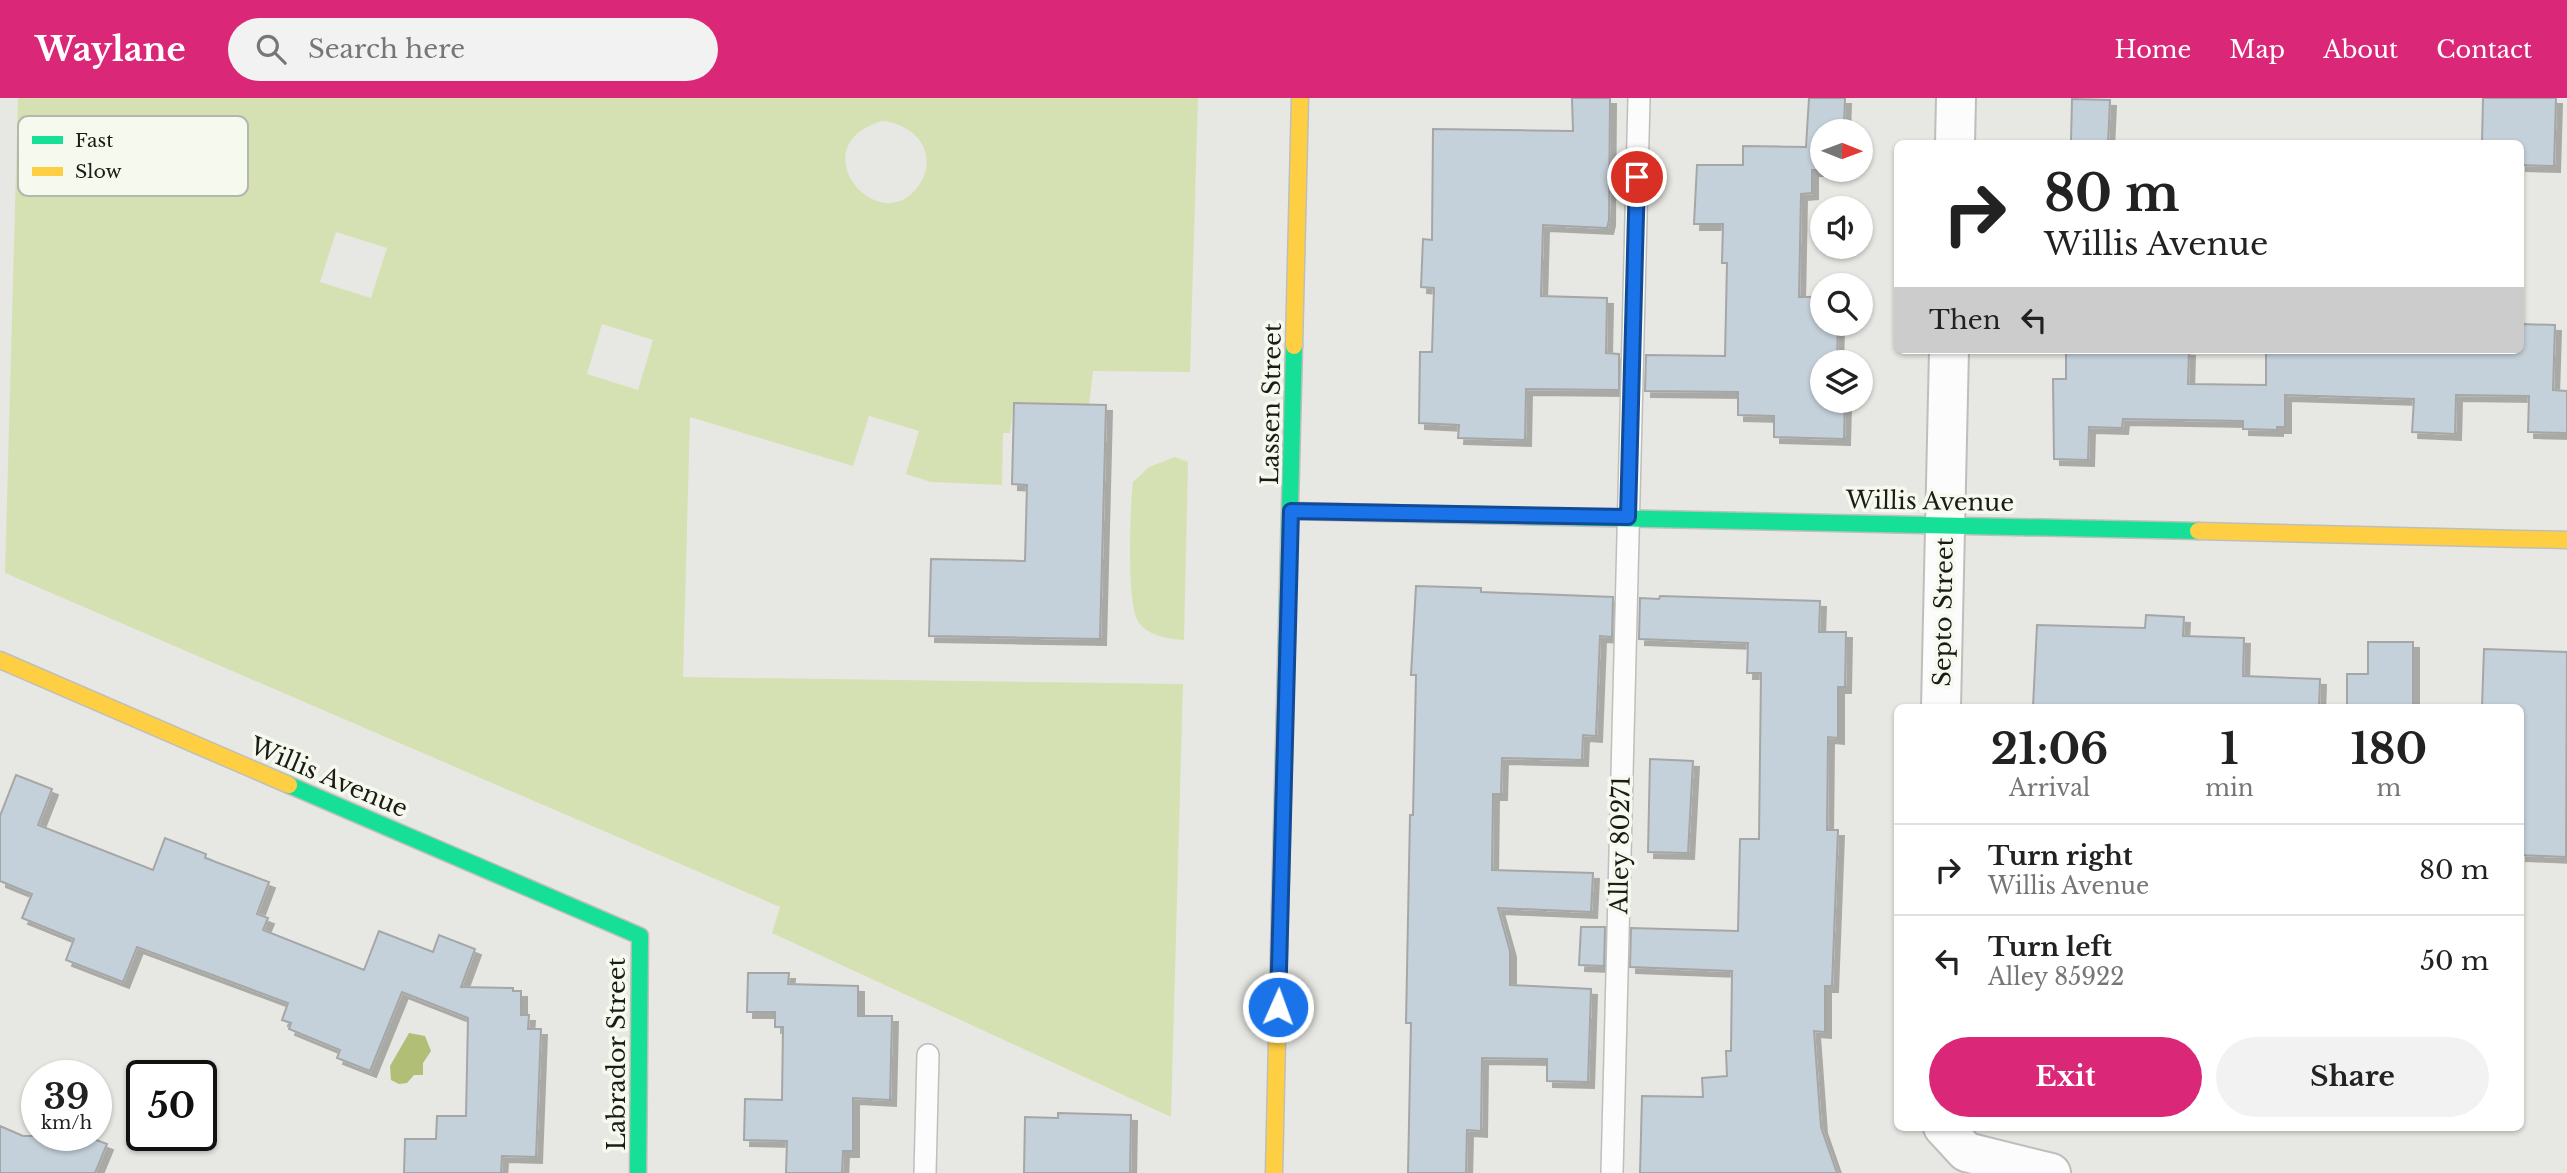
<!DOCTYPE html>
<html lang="en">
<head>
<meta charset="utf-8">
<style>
  body { margin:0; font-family:"Libre Baskerville",serif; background:#f2f2f2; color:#222; height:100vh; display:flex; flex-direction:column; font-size:26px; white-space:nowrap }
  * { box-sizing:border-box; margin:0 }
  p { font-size:23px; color:#767676 }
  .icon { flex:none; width:38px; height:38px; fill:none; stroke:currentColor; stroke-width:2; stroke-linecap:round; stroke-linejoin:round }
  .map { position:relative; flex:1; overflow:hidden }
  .side { position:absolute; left:1894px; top:606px; width:630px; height:427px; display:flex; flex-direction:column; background:#fff; border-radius:10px; box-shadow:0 2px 5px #0004 }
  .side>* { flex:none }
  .hud { position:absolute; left:1894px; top:42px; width:630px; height:214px; border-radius:10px; box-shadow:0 2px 5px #0004; background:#fff; color:#222; overflow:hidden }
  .needle { width:46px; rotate:91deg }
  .fabs { position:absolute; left:1810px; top:21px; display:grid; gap:14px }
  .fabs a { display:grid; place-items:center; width:63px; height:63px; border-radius:50%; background:#fff; box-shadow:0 2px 5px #0004; font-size:35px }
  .speed { position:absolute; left:21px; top:962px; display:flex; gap:14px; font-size:35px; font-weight:700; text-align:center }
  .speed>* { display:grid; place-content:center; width:91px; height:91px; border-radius:50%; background:#fff; box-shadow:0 2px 5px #0004; line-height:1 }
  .speed small { font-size:18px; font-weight:400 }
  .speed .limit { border:4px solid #111; border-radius:10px; background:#fff; color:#111 }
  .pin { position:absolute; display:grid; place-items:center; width:60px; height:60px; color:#fff; margin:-30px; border:4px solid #fff; border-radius:50%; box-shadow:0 2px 7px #0007 }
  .me { position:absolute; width:77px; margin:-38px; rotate:2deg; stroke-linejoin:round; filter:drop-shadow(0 0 5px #0008) }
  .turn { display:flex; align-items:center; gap:24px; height:147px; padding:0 35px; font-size:32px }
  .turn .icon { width:91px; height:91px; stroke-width:2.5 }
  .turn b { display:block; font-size:49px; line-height:60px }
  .then { display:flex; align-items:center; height:66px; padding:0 35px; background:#0003; gap:14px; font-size:26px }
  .eta { display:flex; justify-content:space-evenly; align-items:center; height:119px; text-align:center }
  .eta b { font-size:42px; font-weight:700; line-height:49px }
  .cta { display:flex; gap:14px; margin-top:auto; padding:14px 35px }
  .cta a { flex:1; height:80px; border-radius:42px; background:#db2777; color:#fff; font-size:28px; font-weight:700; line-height:80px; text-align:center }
  .cta a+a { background:#f2f2f2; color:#222 }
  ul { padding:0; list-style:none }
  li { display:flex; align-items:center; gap:21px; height:91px; padding:0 35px; border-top:2px solid #e0e0e0 }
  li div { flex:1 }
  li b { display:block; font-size:26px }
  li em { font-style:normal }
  header { display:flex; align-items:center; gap:42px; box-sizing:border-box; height:98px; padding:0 35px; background:#db2777; color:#fff }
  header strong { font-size:33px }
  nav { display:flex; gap:38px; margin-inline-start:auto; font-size:24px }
  .search { width:490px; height:63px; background:#f2f2f2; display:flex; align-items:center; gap:18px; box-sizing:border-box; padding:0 24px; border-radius:38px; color:#767676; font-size:26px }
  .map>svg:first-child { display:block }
  .green { fill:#d6e1b3; fill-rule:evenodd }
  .water { fill:#b0be76 }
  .building { fill:#c5d1da; stroke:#a5a7a6; stroke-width:2; filter:url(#shadow) }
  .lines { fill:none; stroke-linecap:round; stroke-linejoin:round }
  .lane-casing { stroke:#bebfba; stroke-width:24 }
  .street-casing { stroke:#bebfba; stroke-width:42 }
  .fast-casing { stroke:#bebfba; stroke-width:19 }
  .slow-casing { stroke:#bebfba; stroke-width:19 }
  .lane { stroke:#fbfcfb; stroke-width:21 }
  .street { stroke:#fbfcfb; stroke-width:38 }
  .fast { stroke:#16e098; stroke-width:16 }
  .slow { stroke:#ffcf43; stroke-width:16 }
  .route-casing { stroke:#114b97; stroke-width:18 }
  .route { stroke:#1a73e8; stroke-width:12 }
  .labels { text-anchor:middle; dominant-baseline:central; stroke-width:7; stroke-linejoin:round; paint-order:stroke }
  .street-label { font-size:24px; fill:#1b1c18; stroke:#f6f9ed }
  .key { fill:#f6f9ed; stroke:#b4b7ad; stroke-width:2 }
  .key-label { font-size:19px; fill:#1b1c18 }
</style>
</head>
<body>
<header>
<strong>Waylane</strong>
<div class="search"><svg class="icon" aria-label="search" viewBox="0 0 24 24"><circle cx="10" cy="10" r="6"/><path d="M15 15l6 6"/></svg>Search here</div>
<nav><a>Home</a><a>Map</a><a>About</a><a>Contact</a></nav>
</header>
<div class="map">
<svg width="2567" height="1075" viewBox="0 0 2567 1075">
  <defs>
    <filter id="shadow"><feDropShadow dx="6" dy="6" stdDeviation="0" flood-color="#0004"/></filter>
  </defs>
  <rect width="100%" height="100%" fill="#e7e8e3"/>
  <path class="green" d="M18,0H1198L1190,274L1093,273L1089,307L1014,305L1010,335H1003L1002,387L931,384L906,376L919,333L869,318L853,368L690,319L683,579L1183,586L1171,1019L772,835L780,809L5,475ZM882,23C911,25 938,51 922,82C885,150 795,49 882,23ZM336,134L387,150L371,200L320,184ZM602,226L653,242L638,292L587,276Z
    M1175,359L1188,364L1184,542C1168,541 1149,538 1139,525C1126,509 1130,408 1133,384L1149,369Z"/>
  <path class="water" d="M409,935L425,938L431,953L423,965V977H414L407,985L399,986L391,982L390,968Z"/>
  <path class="building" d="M1572,0H1610L1609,122L1607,130L1543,127L1541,198L1607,200L1606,255L1619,256V292L1526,291L1525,342L1458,340L1459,327L1419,325L1420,254H1432L1434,190L1421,189L1423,141L1432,142L1433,31L1573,33Z
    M1809,0H1845L1844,29H1847V33H1822V72H1847H1812V95L1801,96L1799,199H1822V226H1838L1837,264H1822V303H1845L1844,341L1774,339V318L1738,317V294L1645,293L1646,257L1725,258L1727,165H1722L1723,126H1694L1697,67H1743V48L1806,49Z
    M2483,0H2556L2554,68L2520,67V46H2482Z
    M2072,1L2110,2L2108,45L2071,44Z
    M2520,226L2555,227L2553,292L2567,293V335L2528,334L2529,298L2456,297L2455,336L2412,334L2414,301L2285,297V329H2277V332L2243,331V323L2123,321L2122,330L2089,329L2088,362L2054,361L2053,281H2066V252H2189L2188,286L2266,287V252H2520Z
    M1014,305L1106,307L1100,541L929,538L931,461L1025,463L1027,387L1012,386Z
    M1416,488L1481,490V494L1613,499L1612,539L1600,538L1596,638L1583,637L1582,662L1502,660L1501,696H1493L1492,772L1593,775L1591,814L1498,810L1510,853V887L1591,891L1588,984L1547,983V961L1482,960L1481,1033L1467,1032L1466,1075H1408L1411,925H1406L1410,717H1413L1416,577H1411Z
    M1660,498L1820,503L1819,534H1846L1845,589H1838V640L1828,639L1827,732H1838L1832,888H1825V934L1814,933L1821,1029L1837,1075H1640L1642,998L1703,999L1702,980L1727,978L1726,953H1731L1732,873L1630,869L1631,830L1738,833L1740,741H1759L1761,575H1747L1748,545L1639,541L1640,500L1659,501Z
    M2146,517L2184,519L2183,538L2244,540L2243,578L2320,581L2319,609H2033L2037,527L2145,530Z
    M2368,544H2413V609H2347V576H2368Z
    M2484,551L2567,554L2566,759L2520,757V609H2482Z
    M1650,661L1693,663L1688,755L1648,754Z
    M16,677L52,691L38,727L153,772L165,740L206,756L205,760L269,784L257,816L268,820L263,832L364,872L379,833L433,854L439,837L475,851L461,889L513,890V893H521V917H529L528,931H541L536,1059L502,1058L501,1075H404L405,1041H436L437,1018H466L468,920L402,894L370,973L337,960L340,952L289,931L291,925L282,922L288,905L137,849L123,884L66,862L74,841L22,820L32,796L0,783V718Z
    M1581,829H1605L1604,868L1579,867Z
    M748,875H789L788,886L858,888V918H892L890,1002L853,1000V1053H843L842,1075H786L787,1043L744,1042L745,1001L782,1002L783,929H775V914H747Z
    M1058,1015L1131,1017L1130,1075H1024L1025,1019L1058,1020Z
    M0,1028L23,1038H86L107,1046L95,1075H0Z"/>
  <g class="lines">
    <g class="lane-casing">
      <path id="lane" d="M925,1075L928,957
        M1612,1075L1639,0"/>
    </g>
    <g class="street-casing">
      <path id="street" d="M1955,46L1956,0
        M1941,609L1949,252
        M1943,1029L1966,1054L2051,1075"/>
    </g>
    <g class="fast-casing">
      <path id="fast" d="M1291,413L2198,433
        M289,687L640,838L638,1075
        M1280,809L1294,248"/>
    </g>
    <g class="slow-casing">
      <path id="slow" d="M1294,248L1300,0
        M2198,433L2567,442
        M0,562L289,687
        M1274,1075L1280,809"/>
    </g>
    <use href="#lane" class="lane"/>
    <use href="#street" class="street"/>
    <use href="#fast" class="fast"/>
    <use href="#slow" class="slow"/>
  </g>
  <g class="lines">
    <g class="route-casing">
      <path id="route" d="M1278,909L1291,413L1628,419L1637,79"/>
    </g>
    <use href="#route" class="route"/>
  </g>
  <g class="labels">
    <g class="street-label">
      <text transform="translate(1271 306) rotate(-89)">Lassen Street</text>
      <text transform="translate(1930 403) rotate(1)">Willis Avenue</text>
      <text transform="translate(1943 514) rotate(-89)">Septo Street</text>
      <text transform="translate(329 679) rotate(23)">Willis Avenue</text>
      <text transform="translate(1620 747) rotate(-89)">Alley 80271</text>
      <text transform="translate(616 956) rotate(-90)">Labrador Street</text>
    </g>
  </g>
  <rect x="18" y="18" width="230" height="80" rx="10" class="key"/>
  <rect x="32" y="38" width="31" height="8" fill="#16e098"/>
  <rect x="32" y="69" width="31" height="9" fill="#ffcf43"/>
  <g class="key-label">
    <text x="75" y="49">Fast</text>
    <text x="75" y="80">Slow</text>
  </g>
</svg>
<div class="fabs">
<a><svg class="needle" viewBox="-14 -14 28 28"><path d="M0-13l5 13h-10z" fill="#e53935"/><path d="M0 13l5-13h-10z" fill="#767676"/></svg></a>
<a><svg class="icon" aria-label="sound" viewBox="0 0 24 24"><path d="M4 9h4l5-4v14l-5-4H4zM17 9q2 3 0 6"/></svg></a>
<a><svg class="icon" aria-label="search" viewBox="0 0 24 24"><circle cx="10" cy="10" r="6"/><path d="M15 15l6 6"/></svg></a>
<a><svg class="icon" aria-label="layers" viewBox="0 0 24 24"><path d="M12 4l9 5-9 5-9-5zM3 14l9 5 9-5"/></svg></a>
</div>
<div class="speed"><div>39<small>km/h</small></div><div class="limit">50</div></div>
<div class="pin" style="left:1637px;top:79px;background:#d93025"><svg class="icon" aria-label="arrive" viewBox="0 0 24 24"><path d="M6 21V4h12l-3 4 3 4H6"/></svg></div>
<svg class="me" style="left:1278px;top:909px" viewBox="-20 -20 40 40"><circle r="17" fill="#1a73e8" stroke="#fff" stroke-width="3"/><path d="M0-11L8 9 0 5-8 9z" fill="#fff"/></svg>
<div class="hud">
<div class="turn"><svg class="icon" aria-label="right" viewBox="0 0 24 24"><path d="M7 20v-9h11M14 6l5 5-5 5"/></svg><div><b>80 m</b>Willis Avenue</div></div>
<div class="then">Then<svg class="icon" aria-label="left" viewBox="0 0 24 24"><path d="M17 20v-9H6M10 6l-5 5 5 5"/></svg></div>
</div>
<section class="side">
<div class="eta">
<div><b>21:06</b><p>Arrival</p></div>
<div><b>1</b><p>min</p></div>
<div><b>180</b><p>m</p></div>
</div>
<ul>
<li><svg class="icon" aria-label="right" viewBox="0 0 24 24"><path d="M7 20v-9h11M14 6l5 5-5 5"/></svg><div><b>Turn right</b><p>Willis Avenue</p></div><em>80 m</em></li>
<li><svg class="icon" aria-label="left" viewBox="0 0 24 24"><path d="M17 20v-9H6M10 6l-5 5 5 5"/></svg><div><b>Turn left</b><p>Alley 85922</p></div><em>50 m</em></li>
</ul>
<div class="cta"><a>Exit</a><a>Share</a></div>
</section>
</div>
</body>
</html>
